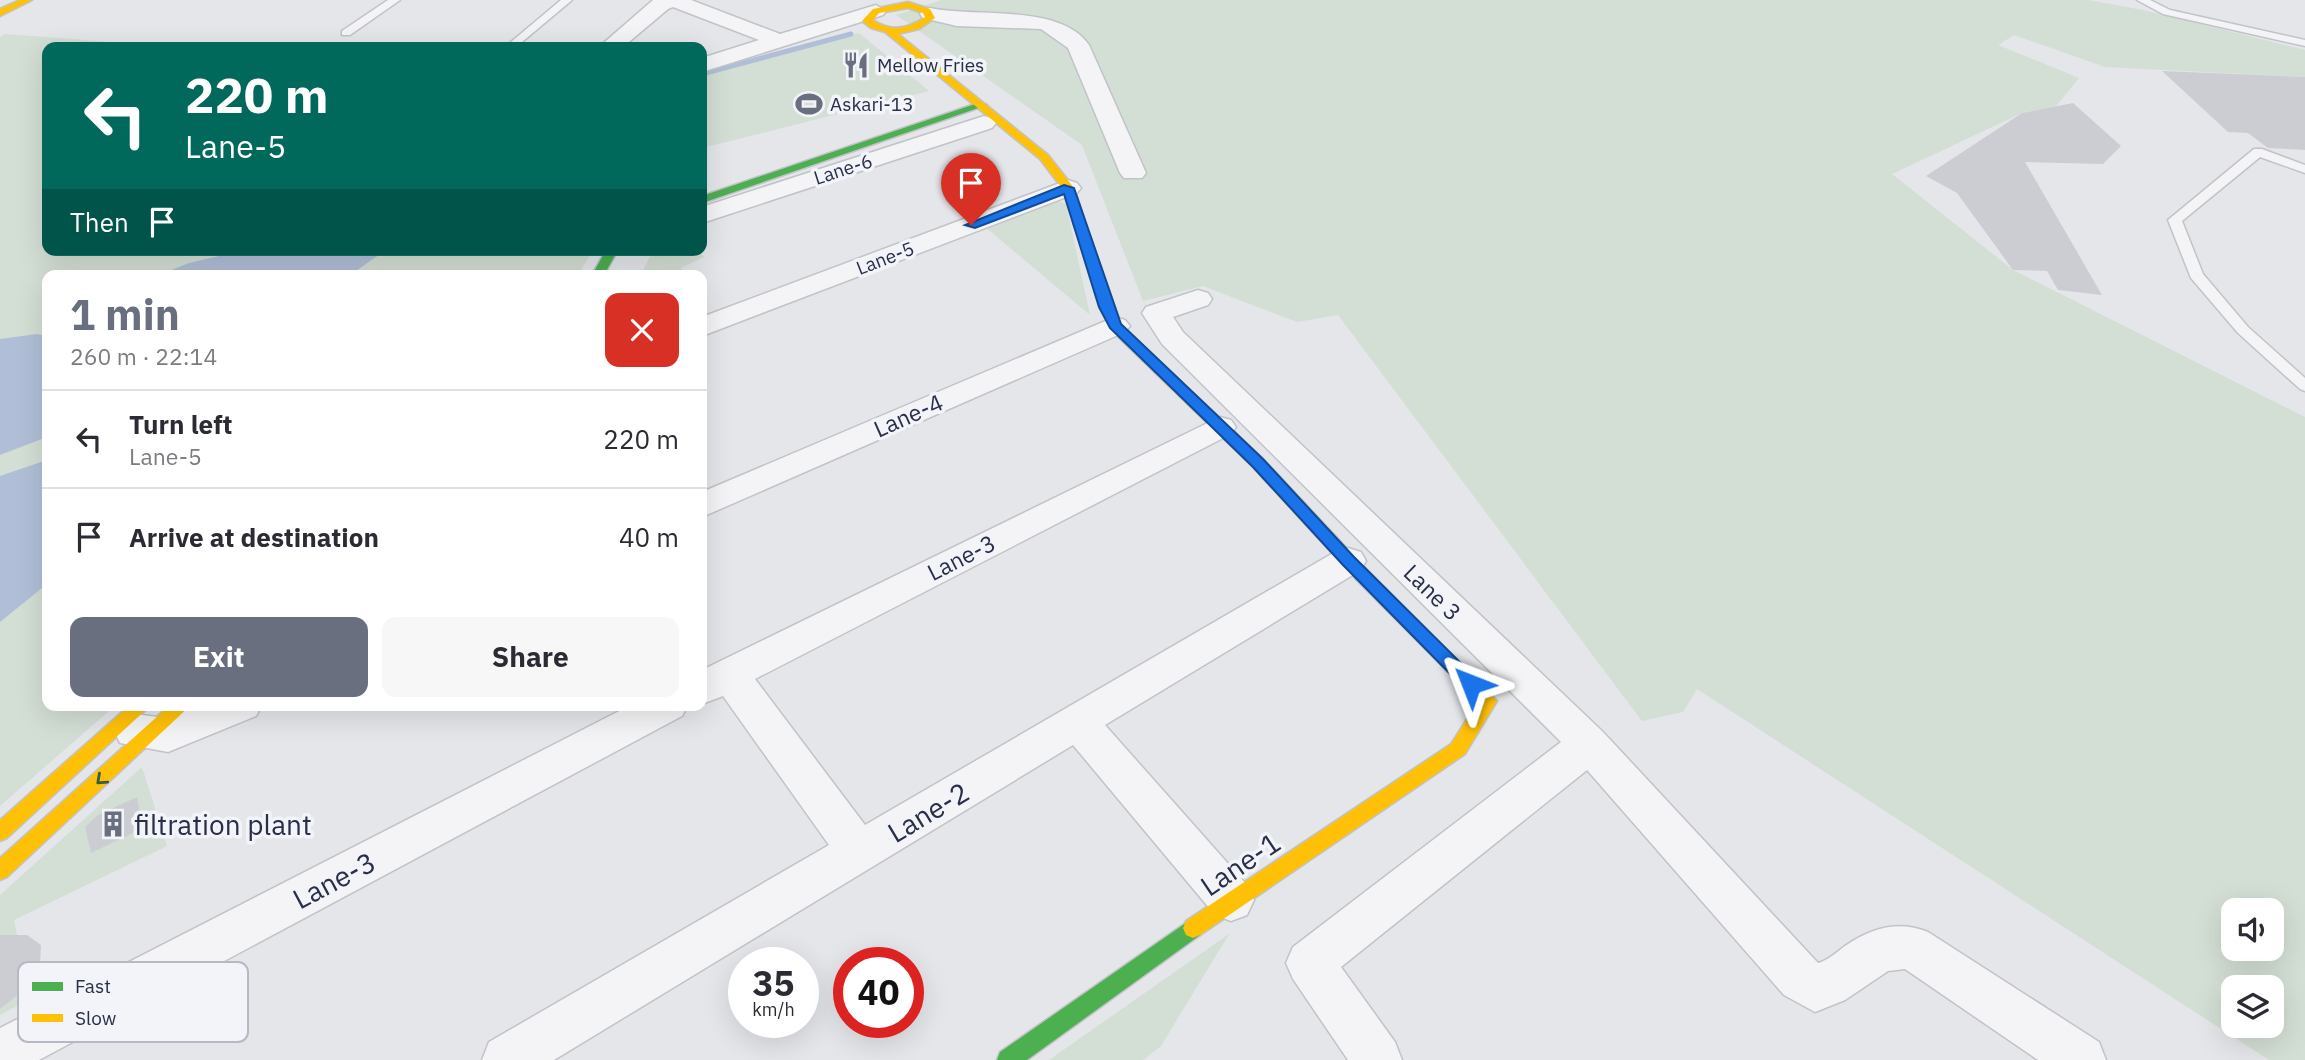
<!DOCTYPE html>
<html lang="en">
<head>
<meta charset="utf-8">
<style>
  body { margin:0; font-family:"IBM Plex Sans",sans-serif; background:#f7f7f7; color:#2b2b33; height:100vh; display:flex; flex-direction:column; font-size:26px; white-space:nowrap }
  * { box-sizing:border-box; margin:0 }
  p { font-size:23px; color:#7c7c81 }
  .icon { flex:none; width:38px; height:38px; fill:none; stroke:currentColor; stroke-width:2; stroke-linecap:round; stroke-linejoin:round }
  .map { position:relative; flex:1; overflow:hidden }
  .side { position:absolute; left:42px; top:270px; width:665px; height:441px; display:flex; flex-direction:column; background:#fff; border-radius:14px; box-shadow:0 7px 28px #0002 }
  .side>* { flex:none }
  .banner { position:absolute; left:42px; top:42px; width:665px; height:214px; border-radius:14px; box-shadow:0 7px 28px #0002; background:#00695c; color:#fff; overflow:hidden }
  .buttons { position:absolute; left:2221px; top:898px; display:grid; gap:14px }
  .buttons a { display:grid; place-items:center; width:63px; height:63px; border-radius:14px; background:#fff; box-shadow:0 7px 28px #0002; font-size:35px }
  .speed { position:absolute; left:728px; top:947px; display:flex; gap:14px; font-size:35px; font-weight:700; text-align:center }
  .speed>* { display:grid; place-content:center; width:91px; height:91px; border-radius:50%; background:#fff; box-shadow:0 7px 28px #0002; line-height:1 }
  .speed small { font-size:18px; font-weight:400 }
  .speed .limit { border:10px solid #d22; background:#fff; color:#111 }
  .pin { position:absolute; display:grid; place-items:center; width:60px; height:60px; color:#fff; margin:-72px -30px; border-radius:50% 50% 50% 0; rotate:-45deg; box-shadow:0 0 7px #0007 }
  .pin .icon { rotate:45deg }
  .me { position:absolute; width:77px; margin:-38px; rotate:315deg; stroke-linejoin:round; filter:drop-shadow(0 0 5px #0008) }
  .turn { display:flex; align-items:center; gap:24px; height:147px; padding:0 28px; font-size:32px }
  .turn .icon { width:91px; height:91px; stroke-width:2.5 }
  .turn b { display:block; font-size:49px; line-height:60px }
  .then { display:flex; align-items:center; height:66px; padding:0 28px; background:#0003; gap:14px; font-size:26px }
  .round { display:grid; place-items:center; flex:none; width:74px; height:74px; border-radius:14px; background:#f7f7f7 }
  .overview { display:flex; align-items:center; justify-content:space-between; height:119px; padding:0 28px }
  h1 { font-size:42px; font-weight:700; line-height:52px; color:#6a6f7f }
  .cta { display:flex; gap:14px; margin-top:auto; padding:14px 28px }
  .cta a { flex:1; height:80px; border-radius:14px; background:#6a6f7f; color:#fff; font-size:28px; font-weight:700; line-height:80px; text-align:center }
  .cta a+a { background:#f7f7f7; color:#2b2b33 }
  ul { padding:0; list-style:none }
  li { display:flex; align-items:center; gap:21px; height:98px; padding:0 28px; border-top:2px solid #e1e1e2 }
  li div { flex:1 }
  li b { display:block; font-size:26px }
  li em { font-style:normal }
  .map>svg:first-child { display:block }
  .green { fill:#d3ded4; fill-rule:evenodd }
  .water { fill:#b0bfd7 }
  .lines { fill:none; stroke-linecap:round; stroke-linejoin:round }
  .stream { stroke:#b0bfd7; stroke-width:5 }
  .building { fill:#cbcdd2 }
  .lane-casing { stroke:#c1c3c8; stroke-width:3 }
  .street-casing { stroke:#c1c3c8; stroke-width:3 }
  .fast-casing { stroke:#c1c3c8; stroke-width:3 }
  .slow-casing { stroke:#c1c3c8; stroke-width:3 }
  .lane { fill:#f4f4f6; fill-rule:evenodd }
  .street { fill:#f4f4f6; fill-rule:evenodd }
  .fast { fill:#4caf50; fill-rule:evenodd }
  .slow { fill:#ffc107; fill-rule:evenodd }
  .oneway { stroke:#355c4a }
  .route { fill:#1a73e8; stroke:#114b97; stroke-width:2 }
  .labels { text-anchor:middle; dominant-baseline:central; stroke-width:7; stroke-linejoin:round; paint-order:stroke }
  .far-poi-label { font-size:19px; fill:#282f46; stroke:#f2f4f9; text-anchor:start }
  .far-street-label { font-size:19px; fill:#282f46; stroke:#f2f4f9 }
  .street-label { font-size:23px; fill:#282f46; stroke:#f2f4f9 }
  .near-street-label { font-size:28px; fill:#282f46; stroke:#f2f4f9 }
  .near-poi-label { font-size:28px; fill:#282f46; stroke:#f2f4f9; text-anchor:start }
  .key { fill:#f2f4f9; stroke:#b5b9c3; stroke-width:2 }
  .key-label { font-size:19px; fill:#282f46 }
</style>
</head>
<body>
<div class="map">
<svg width="2305" height="1060" viewBox="0 0 2305 1060">
  <rect width="100%" height="100%" fill="#e4e6ea"/>
  <path class="green" d="M942,0H2088L2143,10L2305,50V77L2105,67L2014,35L1998,45L2079,78L2056,106L2022,113L1892,174L2013,270L2305,417V1060H2269L1697,689L1683,712L1642,721L1338,315L1297,322L1203,286L1143,301L1082,145L896,15ZM2233,910H2272V948H2233ZM2233,987H2272V1026H2233Z
    M859,33L929,91L702,148V76Z
    M5,34L178,47H47V250L592,252L578,275H47V705H116L0,806V37Z
    M1055,200L1066,204L1090,315L985,227Z
    M653,250H697L704,257L681,268L685,275H641Z
    M142,767L167,846L14,920L30,999L0,1015V895Z
    M1229,934L1161,1046L1143,1060H1049Z"/>
  <path class="water" d="M245,250H386L350,275H170L169,271L189,263Z
    M37,334L47,336V437L0,455V339Z
    M47,460V584L0,622V476Z"/>
  <g class="lines">
    <path class="stream" d="M702,74L851,34"/>
  </g>
  <path class="building" d="M2162,71L2305,77V150L2268,148L2248,133L2228,132Z
    M2073,103L2121,146L2103,164L2025,162L2102,295L2058,290L2047,271L2013,270L1957,193L1926,176L2022,113Z
    M137,797L143,828L91,853L85,827L98,815Z
    M0,935H27L41,945L40,965L25,989L0,1009Z"/>
  <g class="lines">
    <g class="lane-casing">
      <path id="lane" d="M388,0H400L350,35H342V31Z
        M561,0H572L516,47H505Z
        M2137,0H2150L2170,10L2305,40V46L2163,14Z
        M2254,149H2262L2305,165V173L2260,157L2182,221L2203,274L2248,327L2305,378V391L2300,389L2238,333L2191,278L2168,220Z"/>
    </g>
    <g class="street-casing">
      <path id="street" d="M653,0H691L780,34L876,5L886,11L883,15L702,72V58L759,40L673,7L668,9L623,47H599Z
        M930,8C977,18 1060,3 1089,45L1146,173L1142,178H1124L1120,173L1068,48L1041,29L957,26L923,18L920,14L923,10Z
        M984,116L992,118L996,123L992,128L702,223V207Z
        M1068,180L1077,183L1081,188L1077,193L702,336V317Z
        M1198,290L1208,293L1212,299L1208,305L1173,317L1183,332L1603,732L1818,963C1827,961 1837,952 1845,946C1871,928 1899,920 1928,932L2099,1042L2106,1060H2038L1905,969L1888,971L1845,1000L1815,1012L1784,995L1587,770L1341,967L1395,1042L1402,1060H1348L1293,979L1286,963L1293,947L1561,742L1162,344L1142,313L1146,307Z
        M1115,317L1125,320L1130,326L1125,332L702,517V492Z
        M1220,417L1231,420L1236,427L1231,434L755,679L865,825L1335,552L1348,548L1361,552L1366,561L1361,570L1105,725L1247,885L1254,900L1247,915L1231,921L1215,915L1073,745L554,1060H482L489,1042L829,845L723,696L702,704V670Z
        M199,705H262L256,716L168,752L120,743L114,731L120,719L134,714L166,718Z
        M631,705H688L682,716L39,1060H0V1028Z"/>
    </g>
    <g class="fast-casing">
      <path id="fast" d="M978,103L987,105L702,203V196Z
        M1080,221L1086,225L1121,325L1263,459L1368,571L1370,575L1368,579H1356L1253,467L1110,329L1074,225Z
        M606,250H618L604,275H592Z
        M1193,918L1200,921L1203,928L1200,935L1027,1060H997L1000,1052Z"/>
    </g>
    <g class="slow-casing">
      <path id="slow" d="M20,0H32L0,16V9Z
        M908,2L930,9L935,18L919,29L898,34L1048,155L1074,188L1086,225L1084,228L1080,229L1074,225L1062,188L1040,159L885,32L871,28L862,21L873,9ZM908,8L923,13L925,17C908,29 890,32 873,20L879,13Z
        M1362,569L1368,571L1497,701L1465,754L1200,935L1193,938L1186,935L1183,928L1186,921L1451,744L1478,702L1356,579L1354,575L1356,571Z
        M130,705H151L7,838L0,841V820Z
        M170,705H191L7,877L0,880V858Z"/>
    </g>
    <use href="#lane" class="lane"/>
    <use href="#street" class="street"/>
    <use href="#fast" class="fast"/>
    <use href="#slow" class="slow"/>
  </g>
  <defs><path id="oneway-chevron" d="M-2-3.5L2.5 0L-2 3.5" fill="none" stroke-width="1.6" stroke-linecap="round" stroke-linejoin="round" transform="scale(1.75)"/></defs>
  <use class="oneway" href="#oneway-chevron" transform="translate(101 780) rotate(138)"/>
  <path class="route" d="M1064,185L1074,188L1121,324L1263,459L1354,557L1477,679L1480,684L1477,689H1465L1343,565L1253,467L1110,328L1099,307L1064,194L975,228L965,225Z"/>
  <defs>
    <g id="restaurant-bare" transform="scale(2.1)"><path d="M-5-6h1v4h1v-4h1v4h1v-4h1v5L-1.5 .5V6h-2V.5L-5-1ZM5-6V6H3V1.5H1.5Q1.5-4 5-6Z" fill="#6a6f7f" stroke="#f2f4f9" stroke-width="2.5" paint-order="stroke"/></g>
    <g id="stadium-bare" transform="scale(2.1)"><path d="M0-5a6.5 5 0 1 0 0 10a6.5 5 0 1 0 0-10ZM-3.5-1.8h7v3.6h-7Z" fill="#6a6f7f" stroke="#f2f4f9" stroke-width="2.5" paint-order="stroke"/></g>
    <g id="building-bare" transform="scale(2.1)"><path d="M-4-6H4V6H1V3H-1V6H-4ZM-2.5-4.3h1.7v1.8h-1.7ZM.8-4.3h1.7v1.8H.8ZM-2.5-1h1.7V.8h-1.7ZM.8-1h1.7V.8H.8Z" fill="#6a6f7f" stroke="#f2f4f9" stroke-width="2.5" paint-order="stroke"/></g>
  </defs>
  <g fill-rule="evenodd">
    <use href="#restaurant-bare" x="856" y="65"/>
    <use href="#stadium-bare" x="809" y="104"/>
    <use href="#building-bare" x="113" y="824"/>
  </g>
  <g class="labels">
    <g class="far-poi-label">
      <text x="877" y="65">Mellow Fries</text>
      <text x="830" y="104">Askari-13</text>
    </g>
    <g class="far-street-label">
      <text transform="translate(843 169) rotate(-18)">Lane-6</text>
      <text transform="translate(885 258) rotate(-21)">Lane-5</text>
    </g>
    <g class="street-label">
      <text transform="translate(908 415) rotate(-24)">Lane-4</text>
      <text transform="translate(961 557) rotate(-27)">Lane-3</text>
      <text transform="translate(1433 592) rotate(44)">Lane 3</text>
    </g>
    <g class="near-street-label">
      <text transform="translate(928 812) rotate(-31)">Lane-2</text>
      <text transform="translate(1240 864) rotate(-34)">Lane-1</text>
      <text transform="translate(334 880) rotate(-28)">Lane-3</text>
    </g>
    <g class="near-poi-label">
      <text x="134" y="824">filtration plant</text>
    </g>
  </g>
  <rect x="18" y="962" width="230" height="80" rx="10" class="key"/>
  <rect x="32" y="982" width="31" height="9" fill="#4caf50"/>
  <rect x="32" y="1014" width="31" height="8" fill="#ffc107"/>
  <g class="key-label">
    <text x="75" y="993">Fast</text>
    <text x="75" y="1025">Slow</text>
  </g>
</svg>
<div class="buttons">
<a><svg class="icon" aria-label="sound" viewBox="0 0 24 24"><path d="M4 9h4l5-4v14l-5-4H4zM17 9q2 3 0 6"/></svg></a>
<a><svg class="icon" aria-label="layers" viewBox="0 0 24 24"><path d="M12 4l9 5-9 5-9-5zM3 14l9 5 9-5"/></svg></a>
</div>
<div class="speed"><div>35<small>km/h</small></div><div class="limit">40</div></div>
<div class="pin" style="left:971px;top:225px;background:#d93025"><svg class="icon" aria-label="arrive" viewBox="0 0 24 24"><path d="M6 21V4h12l-3 4 3 4H6"/></svg></div>
<svg class="me" style="left:1471px;top:684px" viewBox="-20 -20 40 40"><path d="M0-17L14 15 0 8-14 15z" fill="#1a73e8" stroke="#fff" stroke-width="4"/></svg>
<div class="banner">
<div class="turn"><svg class="icon" aria-label="left" viewBox="0 0 24 24"><path d="M17 20v-9H6M10 6l-5 5 5 5"/></svg><div><b>220 m</b>Lane-5</div></div>
<div class="then">Then<svg class="icon" aria-label="arrive" viewBox="0 0 24 24"><path d="M6 21V4h12l-3 4 3 4H6"/></svg></div>
</div>
<section class="side">
<div class="overview"><div><h1>1 min</h1><p>260 m · 22:14</p></div><a class="round" style="background:#d93025;color:#fff"><svg class="icon" aria-label="close" viewBox="0 0 24 24"><path d="M6 6l12 12M18 6L6 18"/></svg></a></div>
<ul>
<li><svg class="icon" aria-label="left" viewBox="0 0 24 24"><path d="M17 20v-9H6M10 6l-5 5 5 5"/></svg><div><b>Turn left</b><p>Lane-5</p></div><em>220 m</em></li>
<li><svg class="icon" aria-label="arrive" viewBox="0 0 24 24"><path d="M6 21V4h12l-3 4 3 4H6"/></svg><div><b>Arrive at destination</b></div><em>40 m</em></li>
</ul>
<div class="cta"><a>Exit</a><a>Share</a></div>
</section>
</div>
</body>
</html>
